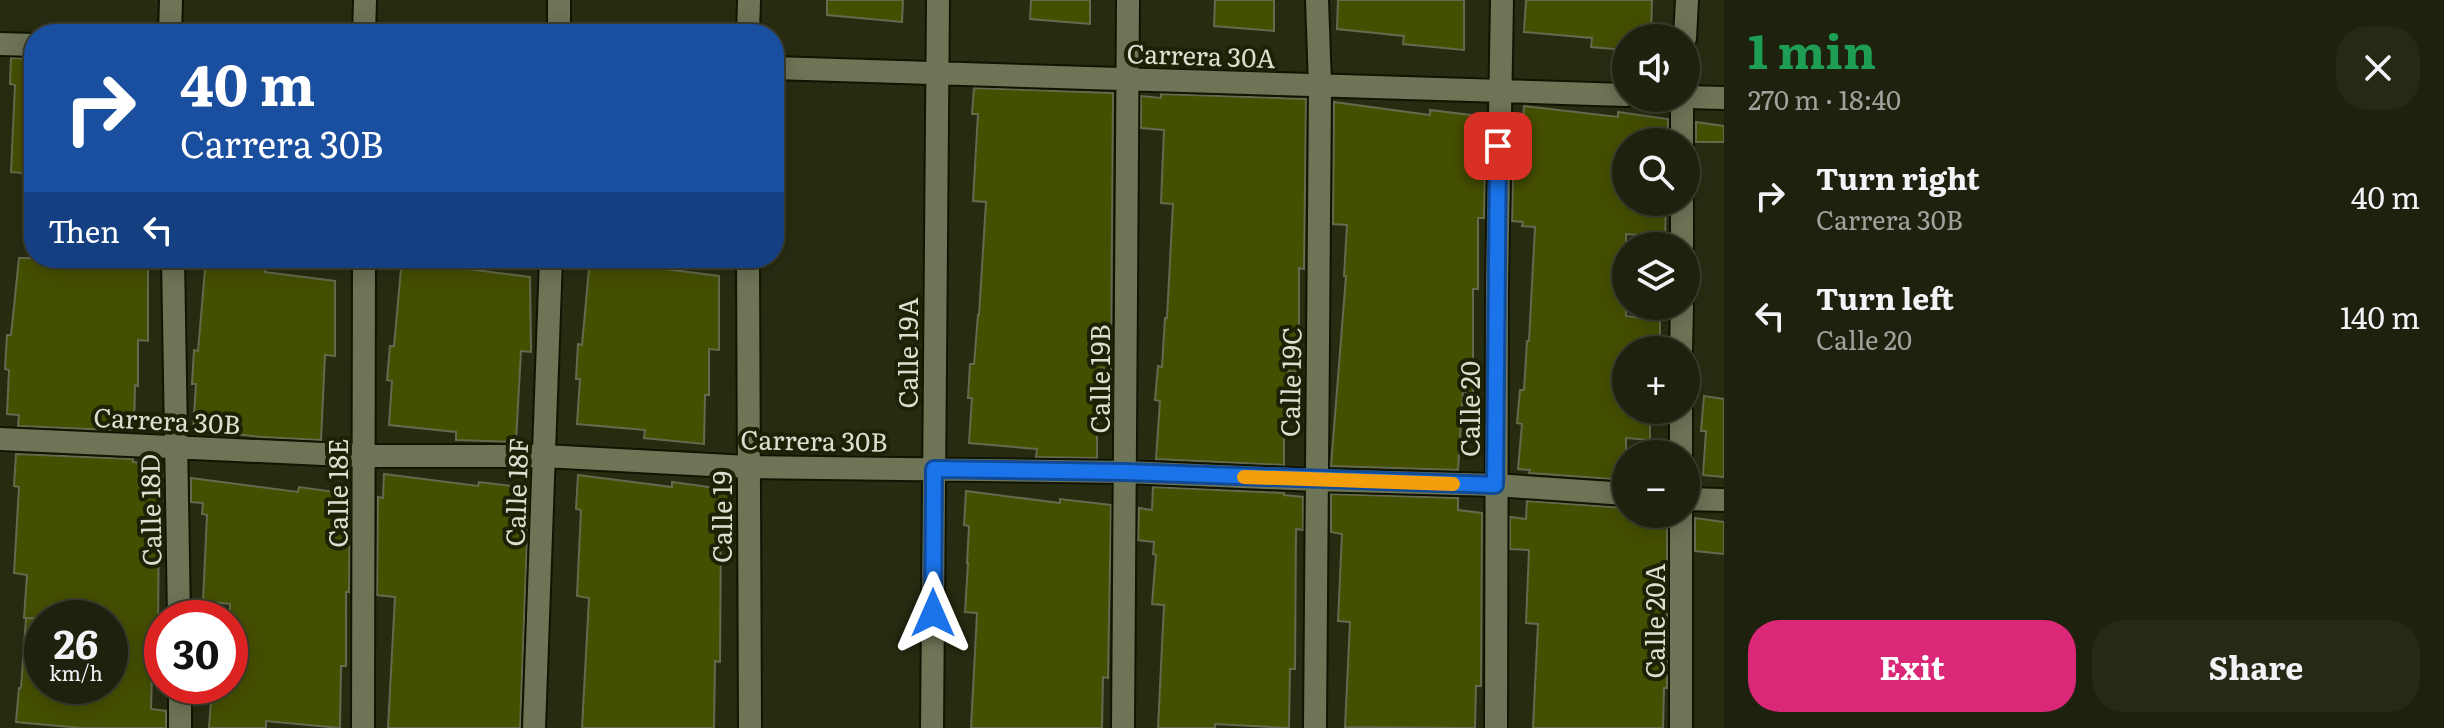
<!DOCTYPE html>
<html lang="en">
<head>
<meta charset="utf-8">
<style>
  body { margin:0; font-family:Literata,serif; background:#252916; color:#f1f3f6; height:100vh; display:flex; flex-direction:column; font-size:30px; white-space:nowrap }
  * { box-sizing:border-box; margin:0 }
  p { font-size:26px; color:#a0a39d }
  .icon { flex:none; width:44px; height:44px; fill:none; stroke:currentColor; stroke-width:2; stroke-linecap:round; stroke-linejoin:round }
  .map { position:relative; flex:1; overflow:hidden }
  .panel { display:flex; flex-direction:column; background:#1d210d; width:720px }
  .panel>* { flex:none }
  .banner { position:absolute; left:24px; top:24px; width:760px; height:244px; border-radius:32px; box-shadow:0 4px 20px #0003,0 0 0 2px #3b3e2e; background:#1a4fa0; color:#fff; overflow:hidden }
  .controls { position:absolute; left:1612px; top:24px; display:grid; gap:16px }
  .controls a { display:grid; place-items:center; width:88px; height:88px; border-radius:50%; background:#1d210d; box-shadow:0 4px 20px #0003,0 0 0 2px #3b3e2e; font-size:40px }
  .speed { position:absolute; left:24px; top:600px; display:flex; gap:16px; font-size:40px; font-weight:700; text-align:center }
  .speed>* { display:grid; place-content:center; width:104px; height:104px; border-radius:50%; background:#1d210d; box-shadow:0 4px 20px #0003,0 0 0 2px #3b3e2e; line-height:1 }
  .speed small { font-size:20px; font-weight:400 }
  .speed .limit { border:12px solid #d22; background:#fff; color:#111 }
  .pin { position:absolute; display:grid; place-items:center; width:68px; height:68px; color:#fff; margin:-34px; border-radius:16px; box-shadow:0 4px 12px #0006 }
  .me { position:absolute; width:88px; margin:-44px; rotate:0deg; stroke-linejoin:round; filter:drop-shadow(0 0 6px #0008) }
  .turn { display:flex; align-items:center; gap:28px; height:168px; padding:0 24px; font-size:36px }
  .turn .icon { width:104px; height:104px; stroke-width:2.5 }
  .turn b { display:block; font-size:56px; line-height:68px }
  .then { display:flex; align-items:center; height:76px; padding:0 24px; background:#0003; gap:16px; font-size:30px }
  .round { display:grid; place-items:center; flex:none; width:84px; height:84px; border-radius:32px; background:#252916 }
  .head { display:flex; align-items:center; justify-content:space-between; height:136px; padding:0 24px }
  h1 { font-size:48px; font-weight:700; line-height:60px; color:#1e9e55 }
  .primary-button { display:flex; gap:16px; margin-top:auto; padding:16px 24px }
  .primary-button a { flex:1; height:92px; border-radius:32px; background:#db2777; color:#fff; font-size:32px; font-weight:700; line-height:92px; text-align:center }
  .primary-button a+a { background:#252916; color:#f1f3f6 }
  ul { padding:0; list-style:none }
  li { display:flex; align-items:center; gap:24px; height:120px; padding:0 24px }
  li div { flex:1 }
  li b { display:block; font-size:30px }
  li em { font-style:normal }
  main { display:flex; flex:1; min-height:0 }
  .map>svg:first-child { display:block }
  .building { fill:#454f00; stroke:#646a4d; stroke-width:2 }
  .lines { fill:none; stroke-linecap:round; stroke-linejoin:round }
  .minor-casing { stroke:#101400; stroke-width:26 }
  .minor { stroke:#6e7456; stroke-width:22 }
  .route-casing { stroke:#114b97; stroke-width:20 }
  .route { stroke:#1a73e8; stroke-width:14 }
  .slow { stroke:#f59e0b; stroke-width:14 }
  .labels { text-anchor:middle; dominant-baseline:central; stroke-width:8; stroke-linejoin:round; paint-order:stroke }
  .street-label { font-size:26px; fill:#dbdfcf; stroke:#1d2207 }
</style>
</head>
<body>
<main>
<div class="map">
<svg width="1724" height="728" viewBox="0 0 1724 728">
  <rect width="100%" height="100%" fill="#272c11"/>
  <path class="building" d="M827,0H903L902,22L827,15Z
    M1031,0H1090V24L1030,19Z
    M1215,0H1274V31L1214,26Z
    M1338,0H1464V50L1403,44L1404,36L1337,29Z
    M1526,0H1652L1651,38H1626V50L1591,47L1592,38L1524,32Z
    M11,58L34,59V174L11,172L15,85L10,84Z
    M974,88L1113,93L1111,369L1101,368L1100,415H1097V458L1036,457L1037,449L969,443L972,398H968L970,364H974L978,315H979L986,202L973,201L978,114H972Z
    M1161,94L1306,99L1304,269L1299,268V372L1288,371V417H1284V465L1156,459L1160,401L1155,400L1158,366L1162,367L1165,318H1167L1173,204L1161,203L1164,130L1141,128V96L1161,98Z
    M1334,102L1430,115V110L1486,117L1484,218H1478V289H1473V393L1463,392L1458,470L1331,466L1346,276H1344L1347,225L1333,224Z
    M1524,106L1618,117V112L1668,119V142H1626V202L1666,205L1665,237L1626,234V316L1660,321V350H1626V410H1650V440L1626,438V480L1529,473L1530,470L1518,469L1522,424L1517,423L1520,390H1524L1527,341H1529L1535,227L1522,226L1523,222L1512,221L1514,121L1523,122Z
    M1696,122L1724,126V142H1696Z
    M19,258H83L148,266V341L138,340V386L135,385L134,431L18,426L19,415L7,414L9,370L5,369L7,335H11Z
    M206,258L265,266V272L335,281V356L325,355L321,440L261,437L193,429L196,384H192L194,350L198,351Z
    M402,258H429L461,262V268L530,277L531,352L521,351L516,442L456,440V432L389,425L392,381L387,380L390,346H394Z
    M590,258H627L649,261V267L719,276V350L709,349V395H705L704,444L644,438L645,430L577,424L580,379H576L578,344L582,345Z
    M1704,396L1724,399V477L1703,475L1706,431H1701Z
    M16,454L133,459V462L152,465L151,469L163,470V499H159L158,639H153L151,709L166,711V728H81L16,722L19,688H21L26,618L42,619V691L91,697L92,686H110V618H24L27,575L14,573L19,487L14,486Z
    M384,474L478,486L479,482L529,488L520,728H388L395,597L377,595L378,497L383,498Z
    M578,475L672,487V482L731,490V522L721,521L720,662L715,661L714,728H582L589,598L577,596L581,510L576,509Z
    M191,478L298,492L299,487L350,494L349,592H346V666H341L340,728L266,721V728H209L212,686H230V604L203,601L207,515L202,514L203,503L191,502Z
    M1153,487L1284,493V495L1303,497V530L1296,529L1295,669H1290L1289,728L1215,724V728H1158L1164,605L1152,604L1156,555L1153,554L1154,542L1138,540L1139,508L1152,510Z
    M966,491L1060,503V499L1111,505L1108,678L1103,677L1102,728H971L977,613L965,612L968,563H967L969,526L964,525Z
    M1331,494L1458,498V510L1482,513L1481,686H1476L1475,728L1345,727L1350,622L1338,621L1342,534L1331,532Z
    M1527,501L1626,508V514L1667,515V688H1664L1663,728H1533L1538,624L1526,623L1529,550L1510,549V517L1526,519Z
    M1695,518L1724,522V554L1695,551Z"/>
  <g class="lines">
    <g class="minor-casing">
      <path id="minor" d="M170,34L171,0
        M364,34L365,0
        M559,34V0
        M748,34L749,0
        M1685,38L1687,0
        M0,44L34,45
        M774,68L1626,95
        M1686,97L1724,98
        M1682,142V98
        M1682,246V202
        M173,258L179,618
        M748,258L750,728
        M1681,350L1682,306
        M0,439L365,456H544L748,467L1125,472L1316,480L1495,485L1626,494
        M1681,454V410
        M1686,499L1724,500
        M180,686V728
        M363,728L364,258
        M534,728L551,258
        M932,728L938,0
        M1123,728L1128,0
        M1315,728L1320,85L1317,0
        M1496,728L1497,285L1502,0
        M1681,728V514"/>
    </g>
    <use href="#minor" class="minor"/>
  </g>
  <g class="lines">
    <g class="route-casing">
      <path id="route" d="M933,613L934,469L1125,472L1495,485L1498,146"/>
    </g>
    <use href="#route" class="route"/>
    <path class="slow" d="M1244,477L1453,484"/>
  </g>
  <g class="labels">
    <g class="street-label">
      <text transform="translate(1201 54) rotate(2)">Carrera 30A</text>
      <text transform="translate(906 353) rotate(-90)">Calle 19A</text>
      <text transform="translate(1098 379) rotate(-90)">Calle 19B</text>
      <text transform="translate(1289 382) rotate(-89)">Calle 19C</text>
      <text transform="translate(1468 409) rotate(-90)">Calle 20</text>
      <text transform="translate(167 419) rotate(3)">Carrera 30B</text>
      <text transform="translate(814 439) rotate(1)">Carrera 30B</text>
      <text transform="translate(515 492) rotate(-88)">Calle 18F</text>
      <text transform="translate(336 493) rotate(-90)">Calle 18E</text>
      <text transform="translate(149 510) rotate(-91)">Calle 18D</text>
      <text transform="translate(720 517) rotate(-90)">Calle 19</text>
      <text transform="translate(1653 621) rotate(-90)">Calle 20A</text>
    </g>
  </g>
</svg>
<div class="controls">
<a><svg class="icon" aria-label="sound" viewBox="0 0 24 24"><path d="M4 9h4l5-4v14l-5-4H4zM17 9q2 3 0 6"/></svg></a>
<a><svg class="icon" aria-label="search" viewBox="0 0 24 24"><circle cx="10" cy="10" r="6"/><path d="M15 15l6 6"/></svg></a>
<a><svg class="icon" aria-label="layers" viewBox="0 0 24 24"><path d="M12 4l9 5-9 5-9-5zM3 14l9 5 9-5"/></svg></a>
<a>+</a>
<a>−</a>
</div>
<div class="speed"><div>26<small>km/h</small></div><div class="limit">30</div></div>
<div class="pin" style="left:1498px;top:146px;background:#d93025"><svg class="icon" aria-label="arrive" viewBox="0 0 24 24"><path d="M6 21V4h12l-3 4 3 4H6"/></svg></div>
<svg class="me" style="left:933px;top:613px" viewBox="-20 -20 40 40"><path d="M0-17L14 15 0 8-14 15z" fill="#1a73e8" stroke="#fff" stroke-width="4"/></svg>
<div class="banner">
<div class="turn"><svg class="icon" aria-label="right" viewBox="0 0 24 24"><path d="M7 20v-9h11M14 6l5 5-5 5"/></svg><div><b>40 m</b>Carrera 30B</div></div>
<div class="then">Then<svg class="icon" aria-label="left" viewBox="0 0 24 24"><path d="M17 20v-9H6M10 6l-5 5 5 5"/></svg></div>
</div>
</div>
<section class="panel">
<div class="head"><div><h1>1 min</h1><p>270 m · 18:40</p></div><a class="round"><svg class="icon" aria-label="close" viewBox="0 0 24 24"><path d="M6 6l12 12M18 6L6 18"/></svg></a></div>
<ul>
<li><svg class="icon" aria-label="right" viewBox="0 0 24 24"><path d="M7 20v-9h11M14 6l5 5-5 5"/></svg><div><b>Turn right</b><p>Carrera 30B</p></div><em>40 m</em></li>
<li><svg class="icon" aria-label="left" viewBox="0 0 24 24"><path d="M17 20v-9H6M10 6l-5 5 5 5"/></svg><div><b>Turn left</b><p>Calle 20</p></div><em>140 m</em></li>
</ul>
<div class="primary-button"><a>Exit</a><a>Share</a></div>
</section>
</main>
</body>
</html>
